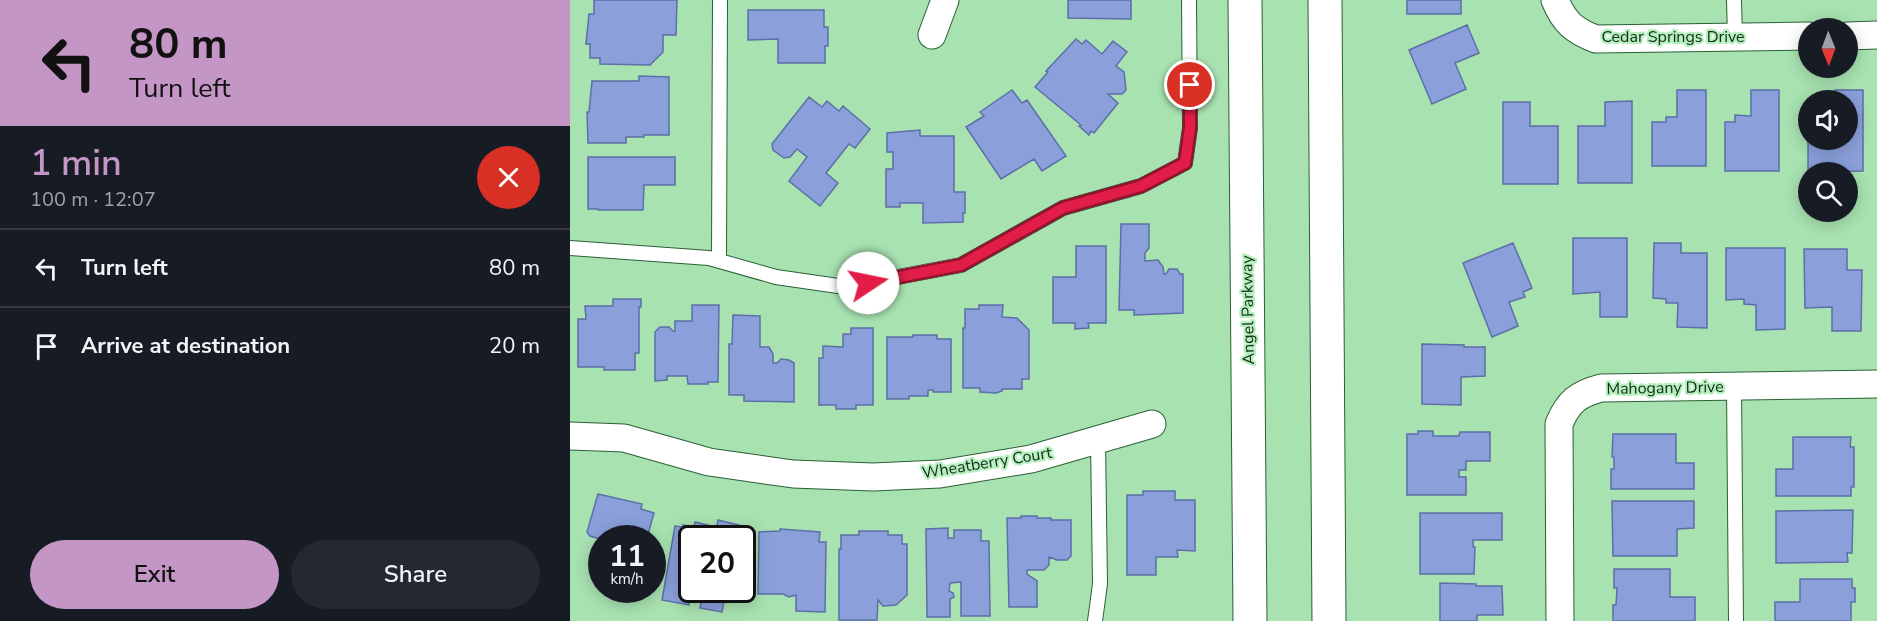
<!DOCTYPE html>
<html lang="en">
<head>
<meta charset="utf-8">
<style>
  body { margin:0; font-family:"Nunito Sans",sans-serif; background:#242831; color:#f1f3f6; height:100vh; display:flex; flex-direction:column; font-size:22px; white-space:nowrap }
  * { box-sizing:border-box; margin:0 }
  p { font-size:20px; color:#9ea1a6 }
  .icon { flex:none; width:33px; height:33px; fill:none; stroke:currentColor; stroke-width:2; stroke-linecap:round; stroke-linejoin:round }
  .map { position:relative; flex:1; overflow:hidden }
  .panel { display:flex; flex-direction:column; background:#171b24; width:570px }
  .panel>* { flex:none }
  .guide { background:#c496c5; color:#111; overflow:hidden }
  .needle { width:39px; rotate:179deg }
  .controls { position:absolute; left:1228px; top:18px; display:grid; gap:12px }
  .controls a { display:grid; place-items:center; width:60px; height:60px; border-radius:50%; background:#171b24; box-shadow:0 3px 15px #0003; font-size:30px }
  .speed { position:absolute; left:18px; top:525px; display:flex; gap:12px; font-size:30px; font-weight:700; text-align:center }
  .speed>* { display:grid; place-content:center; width:78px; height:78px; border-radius:50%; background:#171b24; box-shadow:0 3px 15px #0003; line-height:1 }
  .speed small { font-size:15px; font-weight:400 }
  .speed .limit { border:3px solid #111; border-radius:9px; background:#fff; color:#111 }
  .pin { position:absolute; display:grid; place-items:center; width:51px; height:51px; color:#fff; margin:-26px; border:3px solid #fff; border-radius:50%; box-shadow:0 2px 6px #0007 }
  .me { position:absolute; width:66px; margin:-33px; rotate:79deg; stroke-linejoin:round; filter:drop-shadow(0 0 4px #0008) }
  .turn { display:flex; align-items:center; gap:21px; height:126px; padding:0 30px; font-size:27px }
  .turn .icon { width:78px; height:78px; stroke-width:2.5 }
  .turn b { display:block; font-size:42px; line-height:51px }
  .round { display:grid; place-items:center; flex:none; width:63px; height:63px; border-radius:32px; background:#242831 }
  .overview { display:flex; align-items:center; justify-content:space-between; height:102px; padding:0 30px }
  h1 { font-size:36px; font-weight:600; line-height:45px; color:#c496c5 }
  .button { display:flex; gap:12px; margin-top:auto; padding:12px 30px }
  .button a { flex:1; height:69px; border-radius:36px; background:#c496c5; color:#111; font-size:24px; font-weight:600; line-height:69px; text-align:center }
  .button a+a { background:#242831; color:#f1f3f6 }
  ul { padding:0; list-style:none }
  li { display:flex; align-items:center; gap:18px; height:78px; padding:0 30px; border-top:2px solid #363941 }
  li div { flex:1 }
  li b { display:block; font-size:22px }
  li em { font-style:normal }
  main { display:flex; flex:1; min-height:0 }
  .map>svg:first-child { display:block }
  .building { fill:#8ba0db; stroke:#5c6fa7; stroke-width:1.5 }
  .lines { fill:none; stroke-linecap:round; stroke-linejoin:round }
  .service-casing { stroke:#2a6036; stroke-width:16 }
  .minor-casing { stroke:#2a6036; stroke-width:29 }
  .secondary-casing { stroke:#2a6036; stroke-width:35 }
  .service { stroke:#fff; stroke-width:14 }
  .minor { stroke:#fff; stroke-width:27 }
  .secondary { stroke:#fff; stroke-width:33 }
  .route-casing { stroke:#92132f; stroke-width:15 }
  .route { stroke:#e11d48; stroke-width:10 }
  .labels { text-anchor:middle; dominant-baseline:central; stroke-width:4.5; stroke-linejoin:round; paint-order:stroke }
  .street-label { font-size:16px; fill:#142b19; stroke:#b5f0be }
</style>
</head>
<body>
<main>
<section class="panel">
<div class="guide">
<div class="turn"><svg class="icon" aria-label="left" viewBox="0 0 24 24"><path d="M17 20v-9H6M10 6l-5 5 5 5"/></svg><div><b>80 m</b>Turn left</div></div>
</div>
<div class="overview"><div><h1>1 min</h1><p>100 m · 12:07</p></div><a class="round" style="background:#d93025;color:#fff"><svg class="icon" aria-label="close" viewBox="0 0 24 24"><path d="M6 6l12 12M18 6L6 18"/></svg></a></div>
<ul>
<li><svg class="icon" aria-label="left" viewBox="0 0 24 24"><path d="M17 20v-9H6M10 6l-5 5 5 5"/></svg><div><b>Turn left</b></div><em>80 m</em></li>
<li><svg class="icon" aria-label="arrive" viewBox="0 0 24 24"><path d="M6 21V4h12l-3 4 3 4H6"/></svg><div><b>Arrive at destination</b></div><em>20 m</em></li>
</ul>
<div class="button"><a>Exit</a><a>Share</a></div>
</section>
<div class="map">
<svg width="1307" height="621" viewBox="0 0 1307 621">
  <rect width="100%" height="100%" fill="#a8e2b1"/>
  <path class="building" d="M24,0H107L106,35H93V52L80,65L30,64V58H20V44H16L19,14H24Z
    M498,0H561V19L498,18Z
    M837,0H891V14H837Z
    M178,10H254V27H258V46H255V63H208V39L178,40Z
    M897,25L909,53L885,63L896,89L862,104L839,50Z
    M506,39L512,44L516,40L532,54L543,41L557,52L546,66L554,72L556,90L552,94H538L548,103L524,133L521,131L519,135L509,126L511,125L465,87L478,72L476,71Z
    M69,76L99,77V135H74V137H56V143H18L17,112H19L22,81H69Z
    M442,90L452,103L457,100L496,156L472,171L464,159L431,179L396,127L414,116L410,112Z
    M1107,90H1136V166H1082V122H1096V117H1107Z
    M1181,90H1209V171H1155V122H1165V115L1181,116Z
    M1265,90H1293V171L1238,172V115L1239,140H1278V100H1265Z
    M239,97L252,107L257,101L269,111L273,106L300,129L285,148L279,144L256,173L268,183L250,206L219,181L237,157L227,149L220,157L214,158L203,150L202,144Z
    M1062,101V183H1008V126H1035V102Z
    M933,102H960V126H988V184H933Z
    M350,130V136H384V192H395V213H393V222L353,223V203H330V207H316V169H323V152H317V133Z
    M18,157H105V185H74L73,210H28V209H18Z
    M551,224H579V248L575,253V261L588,260L593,267L594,274H596L599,269H607L610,274H613V313L564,315V310H549Z
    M1003,238H1057V317H1030V292L1003,294Z
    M943,243L962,288L953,292L955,297L939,302L948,326L922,337L893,263Z
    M1084,243H1111V253H1137V328L1107,327L1108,303H1096V299L1083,298Z
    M506,246H536V323H518L519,328L505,329V323H483V277H506Z
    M1156,248H1215V329L1186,330V305L1174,304V299L1156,300Z
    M1234,249H1277V270H1292L1291,331H1262V307L1235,308Z
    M43,299H71V307H69V353H65V370H34V367H8V319H16L15,306H43Z
    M122,305H149L148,382H138V384H118L117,376H97V380L85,381V332L90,327H99L103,331H105V321H122Z
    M409,305H433L432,317L447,318L459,330V379H452V389H432V391L426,393L410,392V388H393V328H395V309H409Z
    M163,315L190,316V347H199L203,354V363H207L211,359L219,360L224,363V402L174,401V395H159V344H162Z
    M281,328H303V405H286V409H266V405H249V358H253V346L273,347V334H281Z
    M343,335H367V339H381V392H363V390H358V396H339V399H317V337H343Z
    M852,344L894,345V347H915V376L891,377V405L852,404Z
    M848,431H863V436H889L890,432H920V461H896V470H889V477H896V495H837V434H848Z
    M1043,434H1106V463H1124V489H1041V469H1044V457H1042Z
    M1223,437H1281L1280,447H1284V487H1281V496H1206V469H1223Z
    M573,491H605V500H625V551L607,550L608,557H586V575H557V495H573Z
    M28,494L72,504L71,509L84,513L77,538H34L35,536L30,539L20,536L17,532Z
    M1042,501H1124V528L1107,529V556H1043Z
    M1283,510L1282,553H1277L1278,562L1206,563V511Z
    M850,513H932V540H903V547H905L904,574H850Z
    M451,516H467V518H481V520H501V556L497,560H487L479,557V565L474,570H457V574L467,581V607H439L437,518H451Z
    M148,520L169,525L166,538H122V590L119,605L92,600L105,526L113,527V525L124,527L125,522L138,525L137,530L146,531Z
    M378,528V538H384V530H411V541H419L420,616H391V582L380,583L379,591L383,593L384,597L380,599V617H357L356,529Z
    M210,529L250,532L249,542H256L255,612L226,611V595L219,597L213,594H188L189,532L210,531Z
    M289,531H318V535H332V544H337V595L326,605L313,606L308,600L307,620H269V549H271V535H289Z
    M1044,569H1100V597H1125V621H1043V605H1046L1047,588H1044Z
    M1230,579H1282V588H1285V602H1281V621H1205V602H1230Z
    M870,583L906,584V586H932L933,615H907V621H870Z
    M131,590H156L152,612L130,608L133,592Z"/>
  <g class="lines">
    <g class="service-casing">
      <path id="service" d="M1164,0L1165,37
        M0,248L139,258L206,277L275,287L391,265L493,208L571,186L615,163L620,128L619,0
        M149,261L150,0
        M1164,386L1166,621
        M525,621L530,584L528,440"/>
    </g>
    <g class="minor-casing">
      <path id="minor" d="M985,0C994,22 1004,31 1026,39L1239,36
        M362,35L375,0
        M1278,36L1307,35
        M0,436L54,438L139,462L223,474L303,477L370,474L461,459L582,424
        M990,621L989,424C998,402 1008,394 1031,388L1307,384"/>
    </g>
    <g class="secondary-casing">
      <path id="secondary" d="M675,0L680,621
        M755,0L759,621"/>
    </g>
    <use href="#service" class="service"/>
    <use href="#minor" class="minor"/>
    <use href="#secondary" class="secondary"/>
  </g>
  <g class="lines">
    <g class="route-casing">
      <path id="route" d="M298,283L391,265L493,208L571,186L615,163L620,128V85"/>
    </g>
    <use href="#route" class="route"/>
  </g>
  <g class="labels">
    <g class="street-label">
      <text x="1103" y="37">Cedar Springs Drive</text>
      <text transform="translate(678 310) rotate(-91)">Angel Parkway</text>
      <text transform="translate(1095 388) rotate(-1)">Mahogany Drive</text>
      <text transform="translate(417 463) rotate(-9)">Wheatberry Court</text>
    </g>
  </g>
</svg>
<div class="controls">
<a><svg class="needle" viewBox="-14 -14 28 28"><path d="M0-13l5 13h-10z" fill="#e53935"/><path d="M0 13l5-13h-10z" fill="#9ea1a6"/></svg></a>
<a><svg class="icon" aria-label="sound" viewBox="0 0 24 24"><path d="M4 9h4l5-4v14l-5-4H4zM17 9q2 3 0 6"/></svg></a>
<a><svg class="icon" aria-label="search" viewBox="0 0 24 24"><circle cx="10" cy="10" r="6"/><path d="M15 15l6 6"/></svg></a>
</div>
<div class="speed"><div>11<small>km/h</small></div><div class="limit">20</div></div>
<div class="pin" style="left:620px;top:85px;background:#d93025"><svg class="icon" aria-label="arrive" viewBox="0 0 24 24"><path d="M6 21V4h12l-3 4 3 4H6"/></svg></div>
<svg class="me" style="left:298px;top:283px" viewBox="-20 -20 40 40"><circle r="19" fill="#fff"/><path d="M0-13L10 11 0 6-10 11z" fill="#e11d48"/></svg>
</div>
</main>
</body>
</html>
